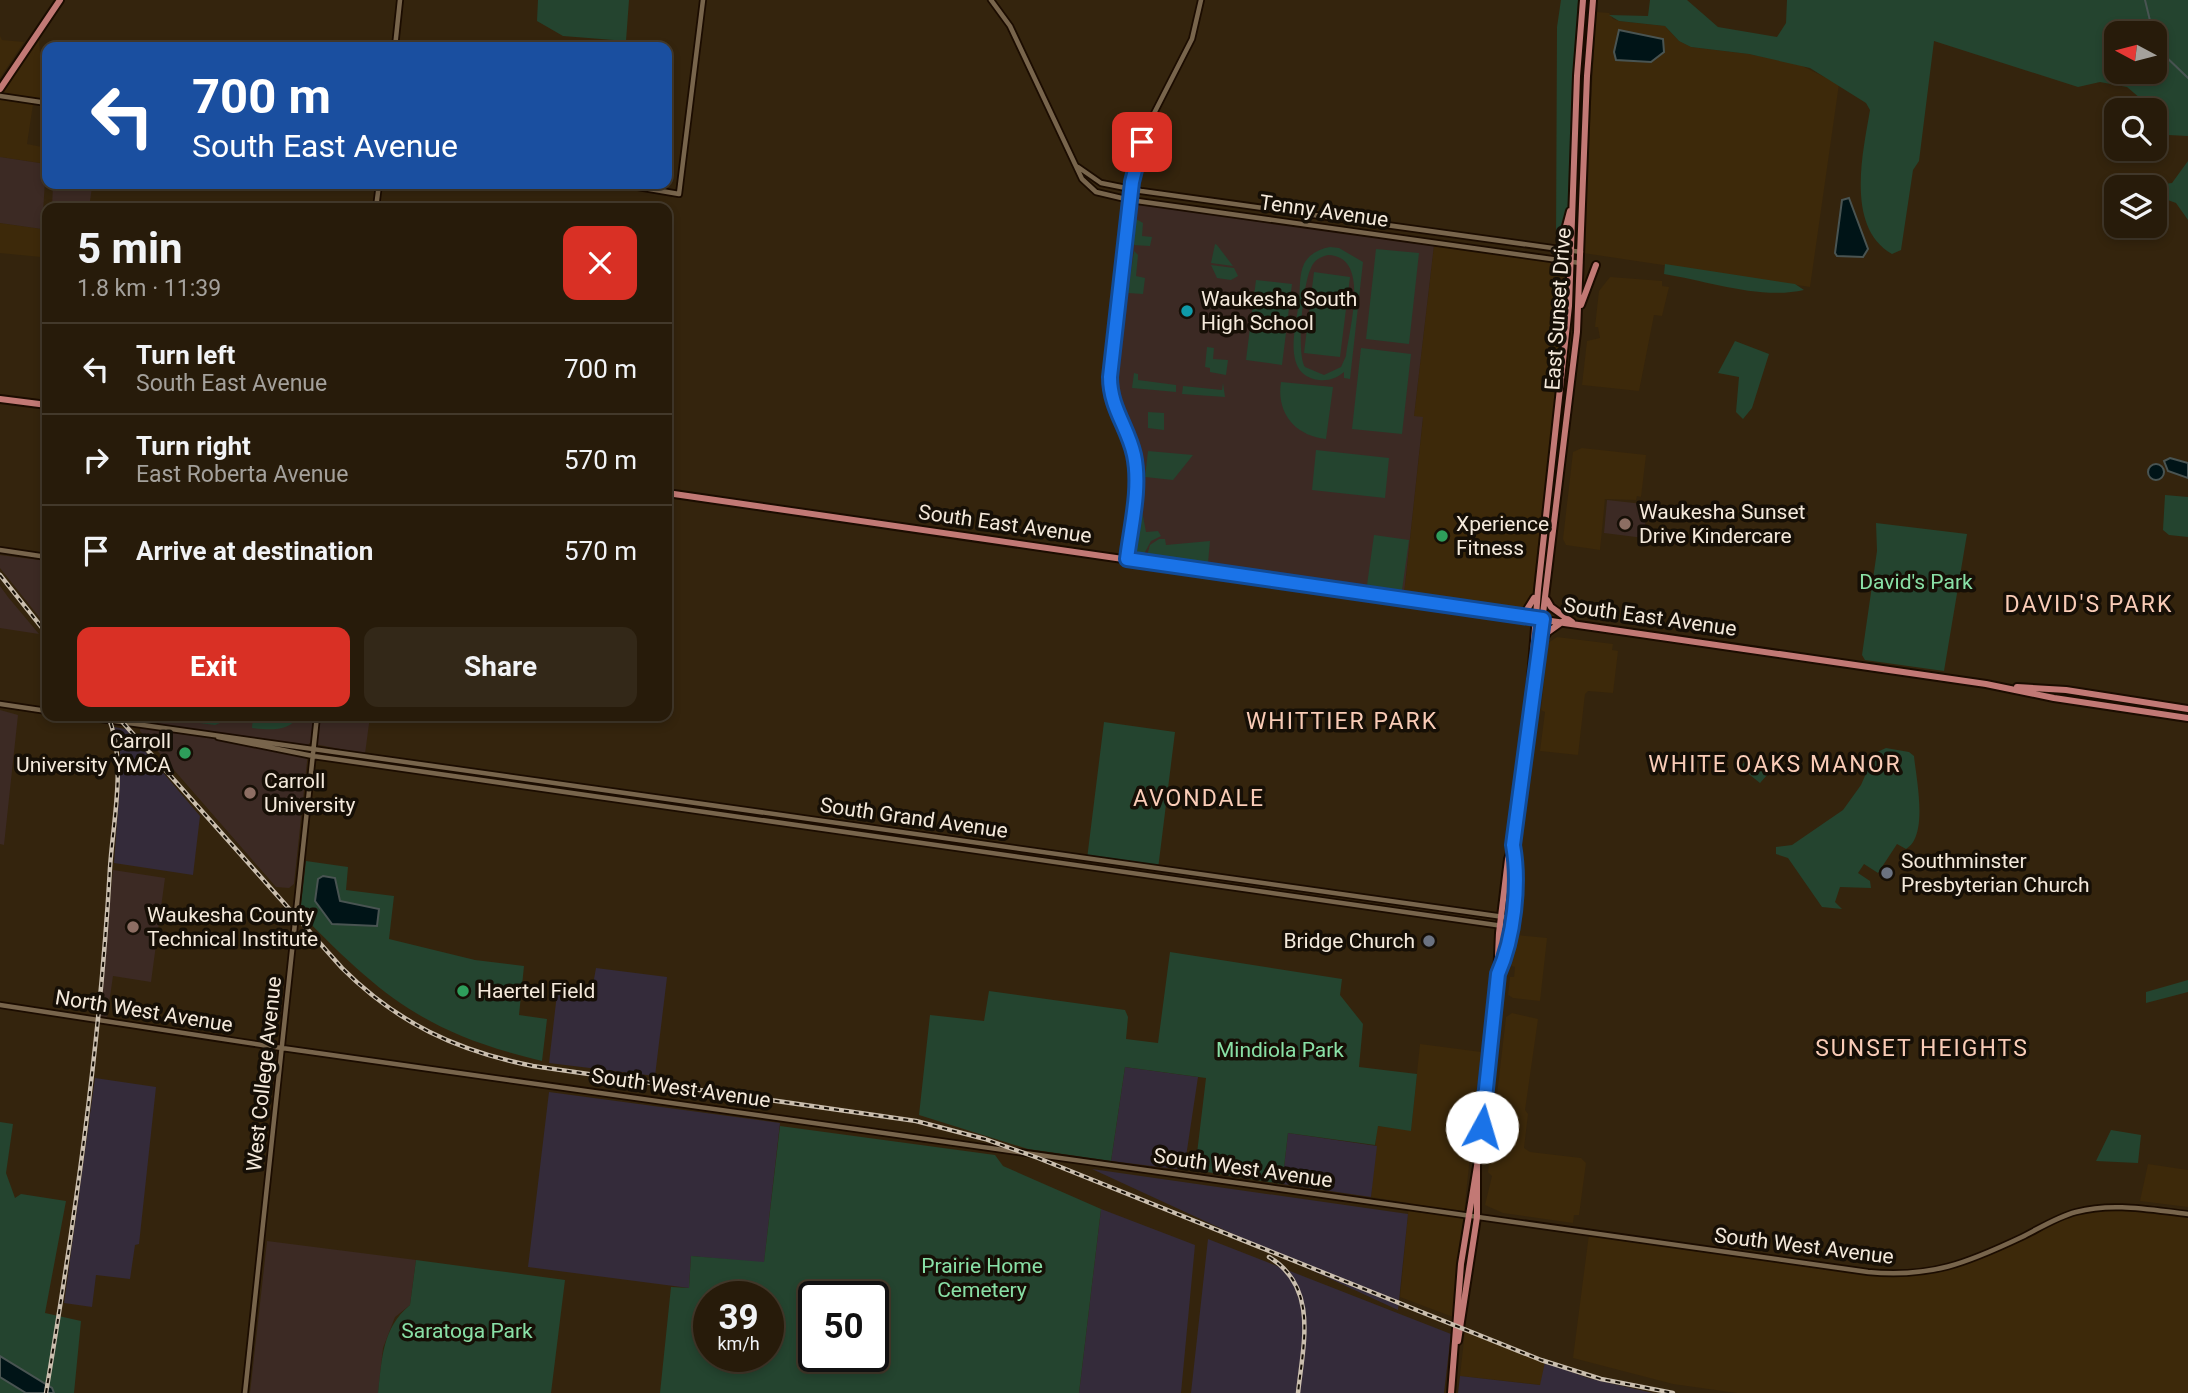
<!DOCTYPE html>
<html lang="en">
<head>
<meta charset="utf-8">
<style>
  body { margin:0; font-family:Roboto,sans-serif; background:#332818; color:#f1f3f6; height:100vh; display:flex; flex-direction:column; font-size:26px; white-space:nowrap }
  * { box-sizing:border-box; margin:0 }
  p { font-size:23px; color:#a4a19c }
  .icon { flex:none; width:38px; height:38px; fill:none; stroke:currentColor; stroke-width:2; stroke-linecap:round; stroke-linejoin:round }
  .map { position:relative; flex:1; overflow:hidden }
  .sheet { position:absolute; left:42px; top:203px; width:630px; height:518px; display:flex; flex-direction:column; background:#271b0a; border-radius:14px; box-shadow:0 4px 10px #0003,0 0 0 2px #43392b }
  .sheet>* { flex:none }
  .hud { position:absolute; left:42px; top:42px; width:630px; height:147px; border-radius:14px; box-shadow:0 4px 10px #0003,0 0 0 2px #43392b; background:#1a4fa0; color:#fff; overflow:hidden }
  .needle { width:46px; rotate:277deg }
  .buttons { position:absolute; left:2104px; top:21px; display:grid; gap:14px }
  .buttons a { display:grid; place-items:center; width:63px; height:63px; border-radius:14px; background:#271b0a; box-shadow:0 4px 10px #0003,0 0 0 2px #43392b; font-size:35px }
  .speed { position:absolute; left:693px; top:1281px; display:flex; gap:14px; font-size:35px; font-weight:700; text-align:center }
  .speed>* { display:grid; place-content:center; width:91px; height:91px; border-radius:50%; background:#271b0a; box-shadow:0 4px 10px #0003,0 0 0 2px #43392b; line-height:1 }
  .speed small { font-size:18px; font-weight:400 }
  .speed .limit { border:4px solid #111; border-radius:10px; background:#fff; color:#111 }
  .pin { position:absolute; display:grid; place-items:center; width:60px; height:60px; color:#fff; margin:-30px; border-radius:14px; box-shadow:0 4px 10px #0006 }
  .me { position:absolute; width:77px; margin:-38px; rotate:6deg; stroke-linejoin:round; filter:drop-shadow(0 0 5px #0008) }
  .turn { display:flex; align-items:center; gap:24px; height:147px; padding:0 35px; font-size:32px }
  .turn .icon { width:91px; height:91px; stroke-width:2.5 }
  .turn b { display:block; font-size:49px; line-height:60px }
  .round { display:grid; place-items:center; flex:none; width:74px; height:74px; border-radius:14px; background:#332818 }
  .overview { display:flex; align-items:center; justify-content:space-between; height:119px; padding:0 35px }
  h1 { font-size:42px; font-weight:700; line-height:52px }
  .button { display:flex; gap:14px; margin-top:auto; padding:14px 35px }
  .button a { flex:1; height:80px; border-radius:14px; background:#d93025; color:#fff; font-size:28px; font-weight:700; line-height:80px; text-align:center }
  .button a+a { background:#332818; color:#f1f3f6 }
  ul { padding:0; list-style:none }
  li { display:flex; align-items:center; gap:21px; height:91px; padding:0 35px; border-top:2px solid #43392b }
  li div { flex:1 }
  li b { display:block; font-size:26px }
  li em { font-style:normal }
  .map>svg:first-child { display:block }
  .built { fill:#3d290a }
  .industrial { fill:#342b3a }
  .education { fill:#3c2a24 }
  .green { fill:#24442f; fill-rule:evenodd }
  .water { fill:#001417; stroke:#495452; stroke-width:2 }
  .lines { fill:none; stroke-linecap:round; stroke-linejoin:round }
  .stream { stroke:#495452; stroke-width:2 }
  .minor-casing { stroke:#1b0c00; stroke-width:8 }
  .major-casing { stroke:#1b0c00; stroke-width:10 }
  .minor { stroke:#78654c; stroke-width:4.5 }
  .major { stroke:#c27975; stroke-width:6 }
  .rail-casing { stroke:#cabeae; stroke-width:4.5 }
  .rail { stroke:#160f06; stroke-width:2; stroke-dasharray:5; stroke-linecap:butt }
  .route-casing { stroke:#114b97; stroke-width:18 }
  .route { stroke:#1a73e8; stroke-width:12 }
  .culture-dot { fill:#0f9aa8; stroke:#160f06; stroke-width:2.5 }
  .education-dot { fill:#8d6e63; stroke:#160f06; stroke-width:2.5 }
  .leisure-dot { fill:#2e9e5b; stroke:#160f06; stroke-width:2.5 }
  .worship-dot { fill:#6b7280; stroke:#160f06; stroke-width:2.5 }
  .labels { text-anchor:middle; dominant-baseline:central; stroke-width:7; stroke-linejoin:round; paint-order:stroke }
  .street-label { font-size:21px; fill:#f4e9db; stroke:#160f06 }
  .poi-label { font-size:21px; fill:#f4e9db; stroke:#160f06; text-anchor:start }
  .park-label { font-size:21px; fill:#89e0a6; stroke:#160f06 }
  .neighbourhood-label { font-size:23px; letter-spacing:2px; fill:#faccb7; stroke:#160f06 }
</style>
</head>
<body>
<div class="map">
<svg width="2188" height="1393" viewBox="0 0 2188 1393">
  <rect width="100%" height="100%" fill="#34240d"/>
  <path class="built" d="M1596,12L1609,13L1613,19L1619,21L1665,26L1679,41L1691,47L1749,54L1798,64L1839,84L1810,287L1583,253Z
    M0,36L2,40L24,42L0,78Z
    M39,38L43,99L34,98L27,144L47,148L46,164L0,157V97Z
    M0,223L42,229L41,257L0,253Z
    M1434,245L1564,264L1567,267L1564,323L1532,598L1523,611L1404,594L1423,418L1414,416Z
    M1610,277L1662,281V286L1669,287L1662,316L1654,315L1639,391L1582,385L1587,341L1600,338L1598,327H1595L1599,291Z
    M1582,448L1646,455L1641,497L1637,496L1636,500L1605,499L1600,550L1566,545L1563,539L1573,452Z
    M1557,637L1613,644L1612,650L1618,651L1613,693L1588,691L1585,694L1578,755L1540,751L1545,712L1541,710L1548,643Z
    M1517,935L1547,938L1540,1001L1513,998L1508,995L1510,977H1514L1515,967L1511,966Z
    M1512,1013L1538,1019L1525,1110L1528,1114L1524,1148L1530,1152L1581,1158L1586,1163L1579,1215H1574L1573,1223L1503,1213L1485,1205L1492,1176L1488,1172L1506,1017Z
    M1420,1044L1481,1052L1453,1317L1400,1297L1409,1203L1371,1197L1377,1126L1411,1130Z
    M2148,1164L2188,1170V1207L2140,1201Z
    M2108,1207L2188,1215V1393H1737L1673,1384L1573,1358L1589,1234L1907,1275L1944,1271L2069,1215Z
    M1465,1331L1545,1362L1541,1385L1460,1376Z"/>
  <path class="industrial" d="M114,727L126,729L200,816L193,875L114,863L120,782V749Z
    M596,968L667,977L655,1076L549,1063L558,985L592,990Z
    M1125,1067L1198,1077L1184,1170L1111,1161Z
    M95,1078L156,1087L139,1244L135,1245L130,1279L96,1275L92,1307L64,1303Z
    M549,1092L780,1123L764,1263L691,1256L689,1288L528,1267Z
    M1288,1133L1377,1146L1371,1197L1282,1184Z
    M1092,1169L1408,1214L1398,1310Z
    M1101,1209L1195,1245L1181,1393H1079Z
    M1208,1239L1451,1334L1444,1393H1191Z
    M1545,1362L1588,1378L1653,1393H1458L1460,1376L1540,1385Z"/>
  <path class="education" d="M0,157L46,164L42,229L0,223Z
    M53,184H85L92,187L89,208H52Z
    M1136,204L1434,245L1414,416L1423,417L1404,594L1133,555L1140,464L1137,448L1118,407L1114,383Z
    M1607,500L1643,504L1642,514L1646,515L1644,538L1604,533Z
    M0,555L47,561V627L0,568Z
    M0,586L8,597L39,634L0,628Z
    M0,710L18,715L4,845L0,844Z
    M124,716H370L365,754L309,743L294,884L289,888L276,887L140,731L141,720Z
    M113,870L165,878L151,982L113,976L107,1017L99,1016Z
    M267,1241L416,1260L410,1305L395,1317L383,1348L378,1393H250Z"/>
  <path class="green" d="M538,0H629L626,41L563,36L537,21Z
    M1561,0H1578L1568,207L1556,245L1557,27Z
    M1650,0H1687L1718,27L1777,37L1786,23L1787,0H2188V136L2168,135L2154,116V110L2127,87L2100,82L2078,87L1934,41L1919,161L1913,170L1901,250L1892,254C1845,227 1863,152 1870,110L1866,103L1810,68L1749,54L1691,47L1679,41L1665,26L1619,21L1609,15L1648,16ZM2116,33H2154V72H2116Z
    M2188,161V220L2176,203L2154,195V187L2148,186L2172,183Z
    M1136,219L1143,223L1142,236L1152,237L1150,246L1133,245Z
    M1215,244L1217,245L1233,266L1211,263Z
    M1330,247L1339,248L1363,262L1350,379L1344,378V372C1337,378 1329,381 1319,380C1281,375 1296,327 1299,302C1300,290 1299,274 1304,264C1309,254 1319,249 1330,247ZM1328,255C1371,256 1349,328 1346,356L1341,367L1324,375L1305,367C1296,354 1303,283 1311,268C1314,260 1320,257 1328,255Z
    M1376,249L1419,253L1409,344L1366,339Z
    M1134,251L1138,255L1136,276L1145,278L1143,294L1128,293Z
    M1665,264L1795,284L1804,290C1760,300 1708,281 1664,274Z
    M1211,265L1234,268L1238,276L1231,280L1217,278Z
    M1314,272L1350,277L1340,357L1304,353Z
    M1256,280L1292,284L1282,365L1246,360Z
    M1735,341L1769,354L1752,408L1743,419L1736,412L1739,377L1718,373Z
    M1207,347L1214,348L1213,359L1228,360L1226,375L1210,372V368L1205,367Z
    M1361,348L1411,354L1402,434L1352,429Z
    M1134,373L1138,374V380L1176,385V392L1132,388Z
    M1281,382L1333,387L1326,439C1296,436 1276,414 1281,382Z
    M1223,383L1225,397L1182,394L1183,386L1222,390Z
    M1148,412L1164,413V430L1148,428Z
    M1316,450L1389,458L1385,498L1312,490Z
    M1148,451L1193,455L1173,480L1145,477Z
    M2165,495L2188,497V537L2169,535L2163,530Z
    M1142,511L1146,532L1158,531L1161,536L1151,541L1144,554L1136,552Z
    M1876,523L1967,534L1944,671L1865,660L1862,655L1877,551Z
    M1374,535L1409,540L1402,590L1367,585Z
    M1159,539H1165L1166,545L1210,541L1208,563L1147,555L1150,545Z
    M146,716H237L215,725Z
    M253,716H300C287,732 271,730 252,728Z
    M1104,722L1175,732L1158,869L1087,859Z
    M1886,748L1909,752L1914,756C1916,778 1929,836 1906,849L1897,844L1878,873L1864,864L1858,873L1870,881L1871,888L1840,887L1835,902L1842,909L1822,907L1788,858L1776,854V847L1792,845L1843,810L1861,785L1875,753Z
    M1748,758L1768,774L1760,783L1740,767Z
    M306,861L348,867L346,890L394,896L389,939L475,960L524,966L519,1015L547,1019L542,1061C425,1033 382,997 300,913Z
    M1170,952L1342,979L1340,995L1363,1024L1359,1067L1417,1074L1411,1131L1378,1126L1375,1145L1288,1133L1282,1184L1195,1170L1206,1078L1125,1067L1111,1161L1028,1149L919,1115L930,1015L984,1021L989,991L1125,1010L1128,1017L1126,1039L1158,1043Z
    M2188,980V992L2146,1003V992Z
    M0,1122L13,1124L6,1173L15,1198L21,1194L66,1201L45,1313L81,1321L74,1393H0Z
    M780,1126L995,1155L1003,1166L1101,1209L1079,1393H660L671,1287L689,1288L691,1256L764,1262ZM709,1297H768V1356H709ZM814,1297H873V1356H814Z
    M2111,1130L2141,1135L2138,1163L2096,1161Z
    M416,1260L565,1280L551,1393H378C382,1359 382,1328 410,1305Z"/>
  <path class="water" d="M1619,30L1663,39L1664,52L1651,62L1616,60L1614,52Z
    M1849,198L1868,249L1863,257L1837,256L1835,253L1842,200Z
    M2170,458L2188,463V478L2168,471L2164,461Z
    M2148 472a8 8 0 1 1 16 0a8 8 0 1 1-16 0Z
    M323,876L335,878L340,901L379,909L377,926L332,924L315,901L318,879Z
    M0,1356L52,1388L54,1393H26L0,1377Z"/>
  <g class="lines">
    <path class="stream" d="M2145,0L2153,33
      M2154,40L2161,52L2188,78"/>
    <g class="minor-casing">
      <path id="minor" d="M991,0L1010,26L1082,179L1096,192L1130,200L1580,263
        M395,47L400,0
        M0,96L47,103
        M1078,167L1101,183L1141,191L1581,252
        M620,184L679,194L703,0
        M376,208L379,184
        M0,550L47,557
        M1127,559C1131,526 1141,488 1134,455C1128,427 1110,408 1110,377L1136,162L1146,129L1192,39L1201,0
        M0,704L47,711
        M79,716L1511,918
        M218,737L313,756L1510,927
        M0,1005L275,1047L1868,1272C1931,1278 1967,1263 2022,1237C2040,1228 2057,1217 2076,1212C2113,1202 2151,1210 2188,1214
        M245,1393L317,716"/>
    </g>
    <g class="major-casing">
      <path id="major" d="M0,89L60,0
        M1560,249L1570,211
        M1581,305L1596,265
        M0,399L47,405
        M667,493L1986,684L2054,698L2188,718
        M1547,600L1551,607L1572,622
        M1523,616L1534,598
        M1542,641L1548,632L1562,622
        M2017,687L2066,690L2188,709
        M1530,692L1538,590L1569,306L1577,76L1583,0
        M1499,972C1514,937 1520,883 1513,845
        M1458,1341L1477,1217V1166
        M1451,1393L1461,1264L1477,1166L1496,1002L1499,933L1508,859L1513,845L1531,694L1535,680L1577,332L1587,76L1593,0"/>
    </g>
    <use href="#minor" class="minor"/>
    <use href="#major" class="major"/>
    <g class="rail-casing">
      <path id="rail" d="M0,575L47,634
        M117,716L342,968C397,1023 457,1051 533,1066L916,1121L985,1139L1038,1158L1541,1360L1601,1379L1673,1393
        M1269,1257C1319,1287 1303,1345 1298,1393
        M46,1393C75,1219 100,1044 110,868C113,819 127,762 108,716"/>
    </g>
    <use href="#rail" class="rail"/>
  </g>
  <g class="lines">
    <g class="route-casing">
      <path id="route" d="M1142,142L1132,182L1110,377C1110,408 1128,427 1134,455C1141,488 1131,526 1127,559L1543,619L1513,845C1520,884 1514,938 1498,974L1482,1127"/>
    </g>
    <use href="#route" class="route"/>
  </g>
  <circle class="culture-dot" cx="1187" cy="311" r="7"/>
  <g class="education-dot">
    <circle cx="1625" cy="524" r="7"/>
    <circle cx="250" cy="793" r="7"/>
    <circle cx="133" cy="927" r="7"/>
  </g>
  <g class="leisure-dot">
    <circle cx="1442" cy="536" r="7"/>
    <circle cx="185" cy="753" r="7"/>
    <circle cx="463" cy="991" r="7"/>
  </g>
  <g class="worship-dot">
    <circle cx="1887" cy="873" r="7"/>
    <circle cx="1429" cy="941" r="7"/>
  </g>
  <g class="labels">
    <g class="street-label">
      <text transform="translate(1324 211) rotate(8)">Tenny Avenue</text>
      <text transform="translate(1558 309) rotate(-86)">East Sunset Drive</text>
      <text transform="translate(1005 524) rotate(8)">South East Avenue</text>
      <text transform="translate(1650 617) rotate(8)">South East Avenue</text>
      <text transform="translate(914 818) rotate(8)">South Grand Avenue</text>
      <text transform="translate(144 1011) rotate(9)">North West Avenue</text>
      <text transform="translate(264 1074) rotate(-84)">West College Avenue</text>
      <text transform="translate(681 1088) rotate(8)">South West Avenue</text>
      <text transform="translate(1243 1168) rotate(8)">South West Avenue</text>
      <text transform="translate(1804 1246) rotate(7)">South West Avenue</text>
    </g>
    <g class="poi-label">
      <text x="1201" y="299">Waukesha South<tspan x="1201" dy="24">High School</tspan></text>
      <text x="1639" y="512">Waukesha Sunset<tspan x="1639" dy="24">Drive Kindercare</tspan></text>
      <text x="1456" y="524">Xperience<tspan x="1456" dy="24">Fitness</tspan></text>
      <text x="171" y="741" text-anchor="end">Carroll<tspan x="171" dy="24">University YMCA</tspan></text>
      <text x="264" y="781">Carroll<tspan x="264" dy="24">University</tspan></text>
      <text x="1901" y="861">Southminster<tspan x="1901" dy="24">Presbyterian Church</tspan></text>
      <text x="147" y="915">Waukesha County<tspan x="147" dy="24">Technical Institute</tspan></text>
      <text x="1415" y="941" text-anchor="end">Bridge Church</text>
      <text x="477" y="991">Haertel Field</text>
    </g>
    <g class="park-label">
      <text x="1916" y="582">David's Park</text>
      <text x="1280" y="1050">Mindiola Park</text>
      <text x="982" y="1266">Prairie Home<tspan x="982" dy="24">Cemetery</tspan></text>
      <text x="467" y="1331">Saratoga Park</text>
    </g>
    <g class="neighbourhood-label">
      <text x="2089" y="604">DAVID'S PARK</text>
      <text x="1342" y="721">WHITTIER PARK</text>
      <text x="1775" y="764">WHITE OAKS MANOR</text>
      <text x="1199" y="798">AVONDALE</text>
      <text x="1922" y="1048">SUNSET HEIGHTS</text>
    </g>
  </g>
</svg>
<div class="buttons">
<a><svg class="needle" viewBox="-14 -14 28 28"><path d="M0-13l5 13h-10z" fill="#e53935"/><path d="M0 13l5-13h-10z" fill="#a4a19c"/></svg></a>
<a><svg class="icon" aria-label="search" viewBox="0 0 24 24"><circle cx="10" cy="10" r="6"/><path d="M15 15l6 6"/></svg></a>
<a><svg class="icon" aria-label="layers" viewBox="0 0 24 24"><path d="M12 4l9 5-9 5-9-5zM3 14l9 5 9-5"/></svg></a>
</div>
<div class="speed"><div>39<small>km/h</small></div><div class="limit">50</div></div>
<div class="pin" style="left:1142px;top:142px;background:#d93025"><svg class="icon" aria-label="arrive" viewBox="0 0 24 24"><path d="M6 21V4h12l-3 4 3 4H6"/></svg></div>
<svg class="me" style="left:1482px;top:1127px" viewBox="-20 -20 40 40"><circle r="19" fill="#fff"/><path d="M0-13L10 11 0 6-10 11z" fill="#1a73e8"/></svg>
<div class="hud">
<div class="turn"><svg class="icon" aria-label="left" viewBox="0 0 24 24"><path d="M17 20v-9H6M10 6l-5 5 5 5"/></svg><div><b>700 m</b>South East Avenue</div></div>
</div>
<section class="sheet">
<div class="overview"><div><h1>5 min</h1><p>1.8 km · 11:39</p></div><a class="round" style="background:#d93025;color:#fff"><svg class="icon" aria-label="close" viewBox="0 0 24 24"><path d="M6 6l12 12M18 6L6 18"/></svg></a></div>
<ul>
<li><svg class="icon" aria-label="left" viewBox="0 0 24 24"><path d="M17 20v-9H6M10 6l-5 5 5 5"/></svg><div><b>Turn left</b><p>South East Avenue</p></div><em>700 m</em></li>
<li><svg class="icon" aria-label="right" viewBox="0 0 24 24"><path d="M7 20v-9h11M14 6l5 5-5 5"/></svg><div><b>Turn right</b><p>East Roberta Avenue</p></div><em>570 m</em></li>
<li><svg class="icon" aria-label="arrive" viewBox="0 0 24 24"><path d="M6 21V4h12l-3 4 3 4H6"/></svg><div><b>Arrive at destination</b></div><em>570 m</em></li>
</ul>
<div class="button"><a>Exit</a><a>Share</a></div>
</section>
</div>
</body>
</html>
